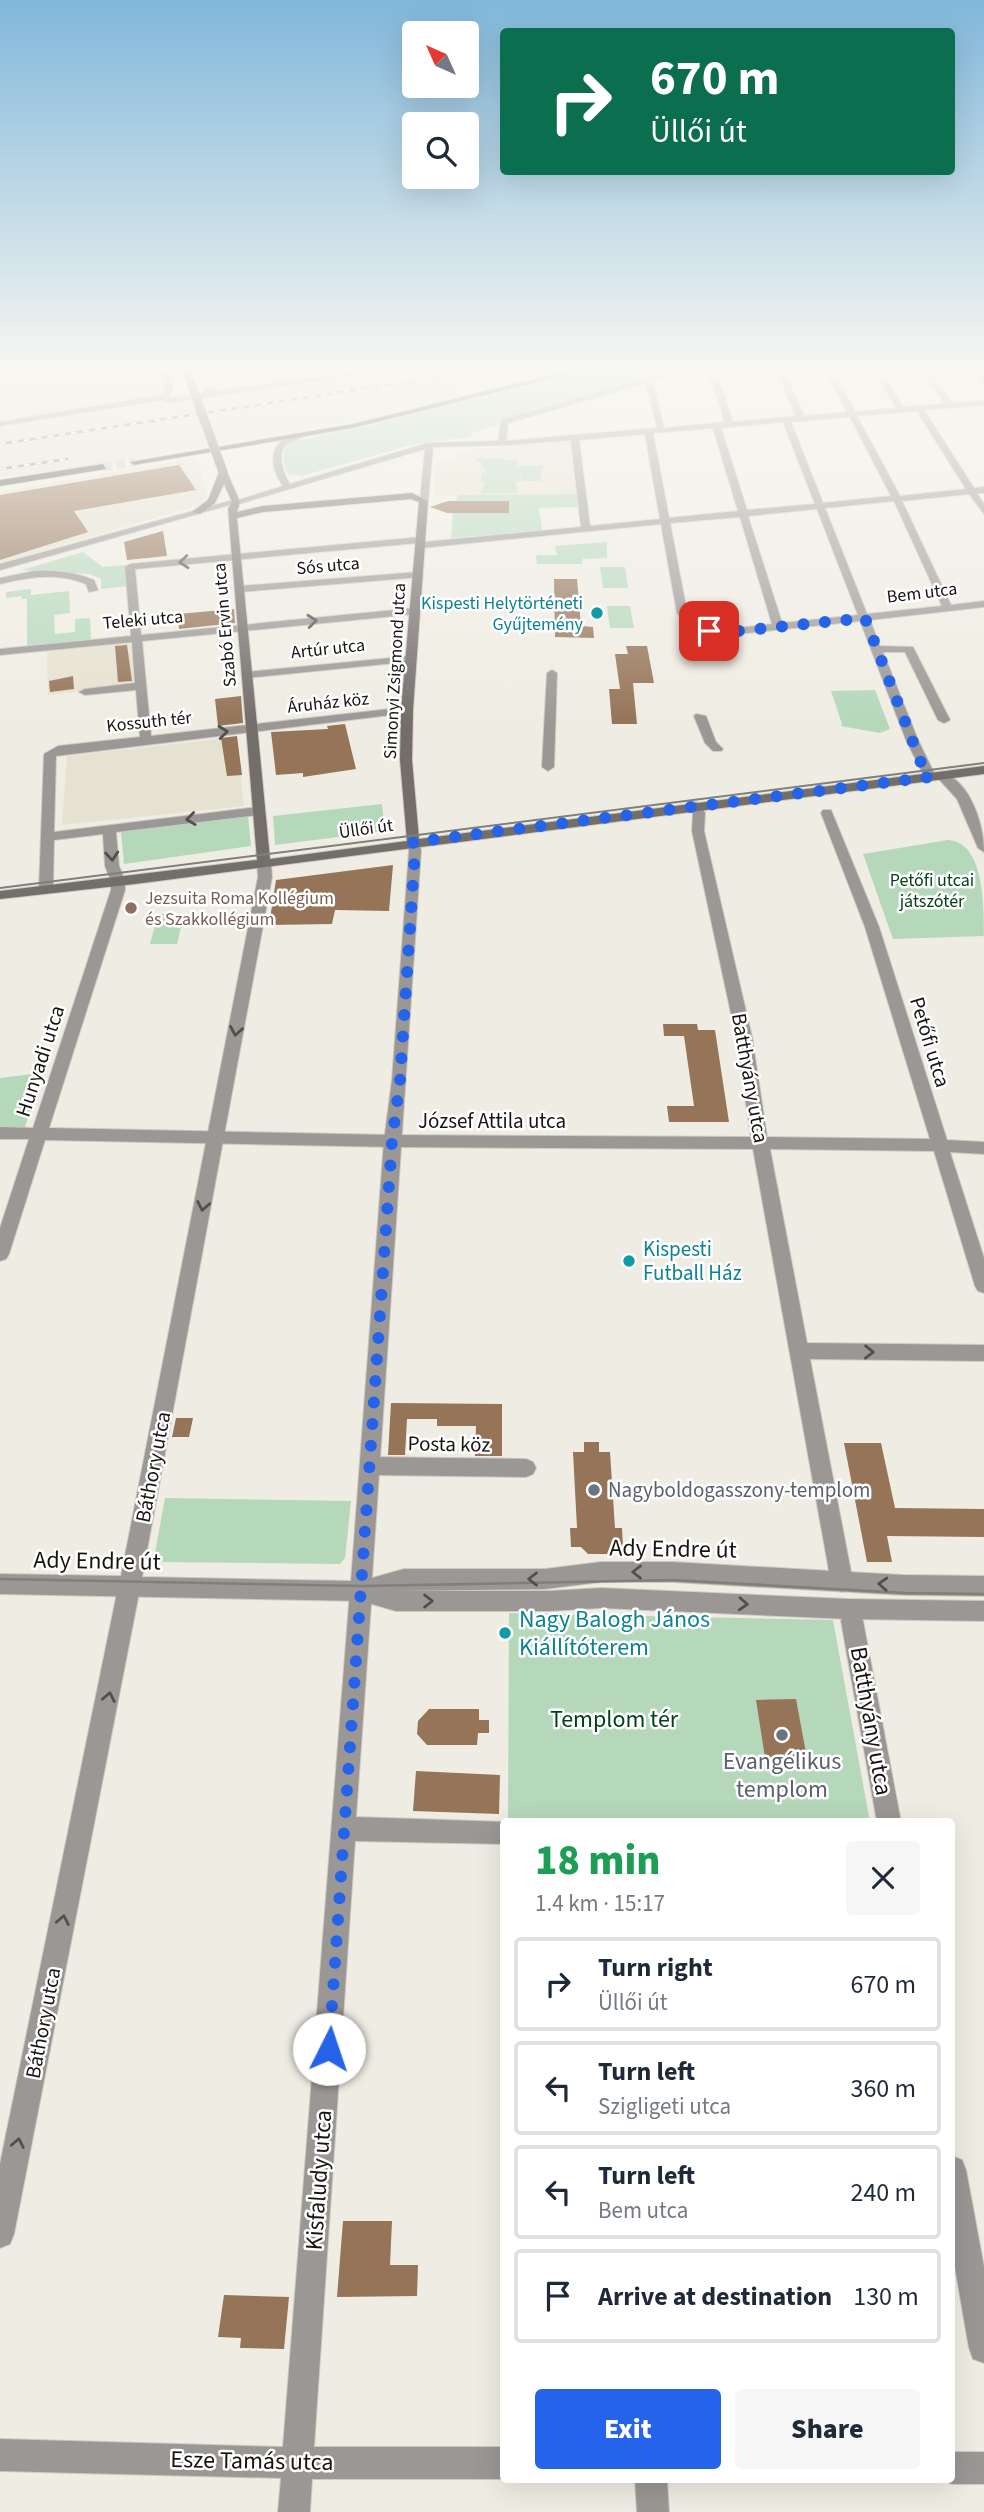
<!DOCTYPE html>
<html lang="en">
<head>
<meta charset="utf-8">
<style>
  body { margin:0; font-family:"Source Sans 3",sans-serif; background:#f6f6f7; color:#1f2937; height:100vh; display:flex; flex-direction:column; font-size:26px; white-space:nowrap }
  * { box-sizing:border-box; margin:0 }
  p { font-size:23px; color:#747a83 }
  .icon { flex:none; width:38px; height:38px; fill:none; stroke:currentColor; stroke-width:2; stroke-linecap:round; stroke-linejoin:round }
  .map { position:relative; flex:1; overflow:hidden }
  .side { position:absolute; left:500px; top:1818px; width:455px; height:665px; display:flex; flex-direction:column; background:#fff; border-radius:7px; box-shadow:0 7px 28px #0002 }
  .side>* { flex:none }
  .hud { position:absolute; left:500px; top:28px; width:455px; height:147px; border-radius:7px; box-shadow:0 7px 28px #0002; background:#0b6e4f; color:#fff; overflow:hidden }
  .needle { width:46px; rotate:315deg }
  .controls { position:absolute; left:402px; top:21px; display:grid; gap:14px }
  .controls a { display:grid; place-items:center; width:77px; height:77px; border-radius:7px; background:#fff; box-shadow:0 7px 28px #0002; font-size:35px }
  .pin { position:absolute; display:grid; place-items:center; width:60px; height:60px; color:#fff; margin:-30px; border-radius:14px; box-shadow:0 4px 10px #0006 }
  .me { position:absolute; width:77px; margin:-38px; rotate:4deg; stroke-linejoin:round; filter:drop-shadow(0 0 5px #0008) }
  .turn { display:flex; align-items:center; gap:24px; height:147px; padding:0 35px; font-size:32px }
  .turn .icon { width:91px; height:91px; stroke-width:2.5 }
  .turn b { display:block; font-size:49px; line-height:60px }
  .round { display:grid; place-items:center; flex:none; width:74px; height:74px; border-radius:7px; background:#f6f6f7 }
  .overview { display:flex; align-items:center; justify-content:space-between; height:119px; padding:0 35px }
  h1 { font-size:42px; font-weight:800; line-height:52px; color:#1e9e55 }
  .primary-button { display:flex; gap:14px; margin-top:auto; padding:14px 35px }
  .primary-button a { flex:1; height:80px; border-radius:7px; background:#2563eb; color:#fff; font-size:28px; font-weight:800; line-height:80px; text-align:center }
  .primary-button a+a { background:#f6f6f7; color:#1f2937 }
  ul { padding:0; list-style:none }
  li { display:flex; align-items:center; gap:21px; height:94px; margin:0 14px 10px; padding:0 21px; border:4px solid #e0e1e3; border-radius:7px }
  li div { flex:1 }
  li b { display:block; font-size:26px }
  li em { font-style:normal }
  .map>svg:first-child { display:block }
  .built { fill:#e6e2d1 }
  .green { fill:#b5d8bb }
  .building { fill:#957458 }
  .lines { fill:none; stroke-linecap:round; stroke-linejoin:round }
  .primary-tunnel { stroke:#cecdc4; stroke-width:9; stroke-dasharray:9 4.5; stroke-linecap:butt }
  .minor-casing { stroke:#cccac2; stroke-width:2 }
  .tertiary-casing { stroke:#cccac2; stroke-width:2 }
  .secondary-casing { stroke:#cccac2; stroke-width:2 }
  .primary-casing { stroke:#cccac2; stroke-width:2 }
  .minor { fill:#9b9795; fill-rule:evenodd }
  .tertiary { fill:#9b9795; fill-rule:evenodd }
  .secondary { fill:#746e6b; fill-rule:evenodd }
  .primary { fill:#59524e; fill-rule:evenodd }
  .tram-far1 { stroke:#807f78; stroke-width:2 }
  .tram { stroke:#807f78; stroke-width:2.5 }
  .rail-casing { stroke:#807f78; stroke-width:2.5 }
  .rail { stroke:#fff; stroke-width:2; stroke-dasharray:6; stroke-linecap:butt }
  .secondary-bridge-casing { stroke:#cccac2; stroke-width:10; stroke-linecap:butt }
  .secondary-bridge { stroke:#746e6b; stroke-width:9 }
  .oneway { stroke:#52504d }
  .route { stroke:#2563eb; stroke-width:12; stroke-dasharray:0 21.6 }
  .culture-dot { fill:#0f9aa8; stroke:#fff; stroke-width:2.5 }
  .education-dot { fill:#8d6e63; stroke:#fff; stroke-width:2.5 }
  .worship-dot { fill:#6b7280; stroke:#fff; stroke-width:2.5 }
  .labels { text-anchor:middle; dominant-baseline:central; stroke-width:5; stroke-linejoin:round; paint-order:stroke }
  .far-street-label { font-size:18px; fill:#161512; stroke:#fff }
  .far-culture-label { font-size:18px; fill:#0d838f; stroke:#fff; text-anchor:end }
  .far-park-label { font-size:18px; fill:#003f19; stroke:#fff }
  .far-education-label { font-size:18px; fill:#785e54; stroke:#fff; text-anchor:start }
  .street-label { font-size:21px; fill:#161512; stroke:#fff }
  .culture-label { font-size:21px; fill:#0d838f; stroke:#fff; text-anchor:start }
  .worship-label { font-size:21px; fill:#5b616d; stroke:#fff; text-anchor:start }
  .near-street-label { font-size:24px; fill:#161512; stroke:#fff }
  .near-culture-label { font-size:24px; fill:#0d838f; stroke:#fff; text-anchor:start }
  .near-park-label { font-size:24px; fill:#003f19; stroke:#fff }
  .near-worship-label { font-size:24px; fill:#5b616d; stroke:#fff }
</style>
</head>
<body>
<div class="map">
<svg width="984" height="2512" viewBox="0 0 984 2512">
  <rect width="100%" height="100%" fill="#efede3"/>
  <path class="built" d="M0,372H155L164,395L236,387L229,372H533L456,393L461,396L367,419L74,469L0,477Z
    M570,439L579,494L434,495L436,462L456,461V452L472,451V448H500L507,445Z
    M197,458L208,496L200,505L0,563V492Z
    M130,641L135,685L48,695L47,650Z
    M236,737L244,806L62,825L67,756Z"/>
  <path class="green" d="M585,372H675L474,432L470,437L415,444L301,476L288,474C282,465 282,449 290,442L369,426L503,390L524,388L525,384L550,381Z
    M476,458L517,460L518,466H544L541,471V481H522L521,471L520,481L516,482L517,493H481L485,483L481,482V473H485L486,468L482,467V462H476Z
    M579,494L581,507L539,508L542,530L451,538L453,514L440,510L436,507L441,503L456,501L458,495Z
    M607,542V558L582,559V564H537L536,555H557L555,546Z
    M83,552L103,567L127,565L129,586L101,589V579L89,574L22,570Z
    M600,567H625L628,588H603Z
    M31,589V595L69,591L70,613L54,615L55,634L75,632V619L90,618L91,640L27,647V599H22L21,596L6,598V592Z
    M607,606H630L634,628H610Z
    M875,690L890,729L880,733L841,726L842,724L831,691Z
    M382,804L385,831L275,845L273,816Z
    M248,816L251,846L124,864L121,831Z
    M948,840C984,842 984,904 984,936L893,939L863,854Z
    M158,914H184L177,944H150Z
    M41,1073L24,1131L0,1130V1078Z
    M165,1498L351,1501L345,1558L340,1564L157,1562L154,1558Z
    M509,1613L833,1620L870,1822H508Z"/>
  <path class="building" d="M179,465L196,490L74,511L88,532L0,560V495Z
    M448,501H509V513H447L430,507Z
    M163,531L167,556L127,560L124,542Z
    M554,579H577L581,626L593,627L594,638L555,637Z
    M234,609L235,623L179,629L178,614Z
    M127,645L132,681L118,682L115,646Z
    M626,646H647L654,683H633L637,724H612L609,689H620L615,654H628Z
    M73,676L74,689L50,692L49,681Z
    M241,696L243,723L218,726L215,699Z
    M345,724L356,769L303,777V773L276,775L271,732L328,729L327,726Z
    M237,736L242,775L227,776L221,738Z
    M393,865L389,911L335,910L332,924L269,925L276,880Z
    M663,1024H697L698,1030H715L729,1122H669L667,1106H694L684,1036H664Z
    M391,1403L502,1404V1456H475L476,1426H437V1419H407L405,1455H388Z
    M176,1418H193L189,1437H172Z
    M584,1442H599V1452H610L615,1528H622L623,1547H613L607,1554H588L581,1547H571L570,1528H577L573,1452H584Z
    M844,1443H881L895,1508L984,1509V1537L887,1536L892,1562H867Z
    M796,1699L809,1769L767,1770L756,1700Z
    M429,1709H479V1720H489V1733H478L477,1745H427L417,1734L418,1721Z
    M416,1771L500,1775L499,1814L413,1811Z
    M343,2221H392L390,2265H418L417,2296L337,2297Z
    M224,2295L289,2297L284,2349L240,2348L241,2338L218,2337Z"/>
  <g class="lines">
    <path class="primary-tunnel" d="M103,467L134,462"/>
    <g class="minor-casing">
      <path id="minor" d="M158,372H166L174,388L168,396L171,398L199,394L213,386L217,388L214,391L357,372H376L170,403L163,400L0,426V422L161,395L166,388Z
        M669,372H680L653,381L664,428L725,422L708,372H716L733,422L796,416L777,372H785L804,416L847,412L826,372H834L855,412L896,408L874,372H882L903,407L945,404L922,372H930L952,403L984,401V405L924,410L974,488L984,487V493H977L984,504V514L969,494L902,501L951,605L984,601V607L870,620L880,646L913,647L950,720L944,723L938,720L905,652H883L918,740L936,777L934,780H926L906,740L860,621L728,635L694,630L677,613L661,524L421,548L418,547V543L135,569L141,635L415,608L420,611L415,614L142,641L151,736L407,707L413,710L407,713L56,756L54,832L259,807L265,811L259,815L116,832L119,866L125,881V890L49,1128L392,1135L751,1137L736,1037L692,831L693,813L689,806L695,802L699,803L705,813L704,831L752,1037L767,1137L930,1139L865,927L821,813L823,810H831L879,927L947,1140L984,1142V1154L950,1152L984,1258V1293L978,1291L975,1286L934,1151L770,1149L807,1343L984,1345V1361L810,1359L853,1582L849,1589L842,1592L835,1589L831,1582L753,1149L392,1147L45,1140L9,1254L6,1259L0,1261V1228L29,1139H0V1127L33,1128L111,890V881L105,866L103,834L54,840L53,889L46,893L39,889L44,754L58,746L140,737L136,690L85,695L79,692L85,689L135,683L132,642L0,655V649L131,636L125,567L130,564L421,537L424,538V542L581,527L571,440L510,445L433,447L428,501L424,504L420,501L425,449L239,504L232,502L283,486C271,471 267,444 289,437C296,435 299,433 305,436C300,439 289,441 285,446C277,455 284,476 290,484L428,443L498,441L501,420ZM646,383L657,428L506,441L508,423ZM917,411L966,489L900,496L857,416ZM850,417L891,496L823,503L791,422ZM783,422L815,504L747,510L721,428ZM713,428L738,511L669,518L653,433ZM645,434L660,519L590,526L579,440ZM894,501L942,606L867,614L825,508ZM817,509L858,615L782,623L748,516ZM740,517L772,624L728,629L701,625L687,612L670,523Z
        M972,372H980L984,378V386Z
        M34,571C55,570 74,572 94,580L98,590L89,592L86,584C58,572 29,577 0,584V578Z
        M418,572L423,575L421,577L240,592L235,589L240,586Z
        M411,656L415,657V661L247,678L242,675L247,672Z
        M552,670L557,673L554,767L548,771L542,767L547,673Z
        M696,714L706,716L716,742L723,749L721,751H713L705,743L694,716Z
        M942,772C971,782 984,825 984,852L978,848L957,799L936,776Z
        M370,1457L526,1459L533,1462L536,1468L533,1474L526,1477L370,1475L363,1472L360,1466L363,1460Z
        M129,1578L137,1581L140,1588L14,2234L10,2244L0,2248V2164L118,1588L121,1581Z
        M361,1581L369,1584L372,1591L356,1817L508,1822H504V1844L355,1841L314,2447H504V2479H312L310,2512H278L281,2478L0,2471V2439L283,2447L350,1591L353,1584Z
        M852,1611L860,1614L863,1621L901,1822H877L841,1621L844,1614Z
        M952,2156L962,2160L966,2170L984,2267V2363L973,2359L969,2348L952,2250Z
        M952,2452H984V2484H952L943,2480H952Z
        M635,2480H667L669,2512H637Z"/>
    </g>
    <g class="tertiary-casing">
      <path id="tertiary" d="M233,500L240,502L0,570V564Z
        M413,838L419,842L421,851L372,1578L404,1569H545L601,1562H673L903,1575L984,1576V1596L903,1595L673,1582H601L545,1589L398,1591H549L601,1588L849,1599L984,1601V1621L849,1619L601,1608L549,1611H396L361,1601L0,1594V1574L121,1576L258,877L257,863L264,859L271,863L272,877L142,1577L351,1581L384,1141L392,1080L409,851L407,842Z"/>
    </g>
    <g class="secondary-casing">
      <path id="secondary" d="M223,469L227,472L240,502L237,512L263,506L412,493L428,501L413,710L412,760L419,839L984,766V774L135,884L0,899V891L257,860L228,509L232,502L224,484L215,503L200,514L192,512L208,500L219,472ZM411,499L419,502L401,710L400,760L407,841L270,859L237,518L263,512Z"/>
    </g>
    <g class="primary-casing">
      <path id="primary" d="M563,372H577L353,428L134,465L130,462L353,424Z
        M103,464L106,469L0,486V480Z"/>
    </g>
    <use href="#minor" class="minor"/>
    <use href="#tertiary" class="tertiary"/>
    <use href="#secondary" class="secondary"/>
    <use href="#primary" class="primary"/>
    <path class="tram-far1" d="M0,888L984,763"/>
    <path class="tram" d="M0,1579L362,1586L673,1580L906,1593L984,1594"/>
    <g class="rail-casing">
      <path id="rail" d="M0,444L474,372
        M0,469L67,459"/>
    </g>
    <use href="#rail" class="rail"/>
    <g class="secondary-bridge-casing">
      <path id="secondary-bridge" d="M187,372L223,472"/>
    </g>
    <use href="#secondary-bridge" class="secondary-bridge"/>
  </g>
  <defs><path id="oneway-chevron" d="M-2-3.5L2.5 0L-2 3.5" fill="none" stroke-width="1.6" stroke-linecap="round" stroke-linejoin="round" transform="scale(1.75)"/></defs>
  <g class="oneway">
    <use href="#oneway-chevron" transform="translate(184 562) rotate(175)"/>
    <use href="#oneway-chevron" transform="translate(312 621) rotate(-6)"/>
    <use href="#oneway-chevron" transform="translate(223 732) rotate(-6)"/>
    <use href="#oneway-chevron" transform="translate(191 819) rotate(173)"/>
    <use href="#oneway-chevron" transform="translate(112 856) rotate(85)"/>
    <use href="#oneway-chevron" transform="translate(236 1031) rotate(100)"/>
    <use href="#oneway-chevron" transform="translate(203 1206) rotate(101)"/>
    <use href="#oneway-chevron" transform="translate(869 1352) rotate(1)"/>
    <use href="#oneway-chevron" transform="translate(637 1572) rotate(180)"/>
    <use href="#oneway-chevron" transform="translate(533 1579) rotate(180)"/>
    <use href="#oneway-chevron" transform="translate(883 1584) rotate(-177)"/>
    <use href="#oneway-chevron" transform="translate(428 1601)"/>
    <use href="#oneway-chevron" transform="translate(743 1604) rotate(3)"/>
    <use href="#oneway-chevron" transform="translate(109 1697) rotate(-79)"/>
    <use href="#oneway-chevron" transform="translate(63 1920) rotate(-79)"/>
    <use href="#oneway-chevron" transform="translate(18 2143) rotate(-79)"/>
  </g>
  <linearGradient id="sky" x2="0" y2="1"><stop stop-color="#80b7da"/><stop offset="0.51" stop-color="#f8f7f2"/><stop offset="1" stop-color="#f8f7f2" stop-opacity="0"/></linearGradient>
  <rect width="984" height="723" fill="url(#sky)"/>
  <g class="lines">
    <path class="route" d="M329,2049L392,1141L400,1080L415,851L413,842L930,777L923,768L865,618L728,632L709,631"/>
  </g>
  <g class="culture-dot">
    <circle cx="597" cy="613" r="7"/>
    <circle cx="629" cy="1261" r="7"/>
    <circle cx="505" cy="1633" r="7"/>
  </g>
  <circle class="education-dot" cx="131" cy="908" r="7"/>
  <g class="worship-dot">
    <circle cx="594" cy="1490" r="7"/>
    <circle cx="782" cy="1735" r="7"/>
  </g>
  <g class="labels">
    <g class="far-street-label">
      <text transform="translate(328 566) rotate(-5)">Sós utca</text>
      <text transform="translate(922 593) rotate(-7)">Bem utca</text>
      <text transform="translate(143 620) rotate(-5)">Teleki utca</text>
      <text transform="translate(225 625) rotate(-95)">Szabó Ervin utca</text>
      <text transform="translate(328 649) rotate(-6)">Artúr utca</text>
      <text transform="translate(395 671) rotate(-87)">Simonyi Zsigmond utca</text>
      <text transform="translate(328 703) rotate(-6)">Áruház köz</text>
      <text transform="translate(149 722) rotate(-6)">Kossuth tér</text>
      <text transform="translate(366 829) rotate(-8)">Üllői út</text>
    </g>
    <g class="far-culture-label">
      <text x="583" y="603">Kispesti Helytörténeti<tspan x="583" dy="21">Gyűjtemény</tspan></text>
    </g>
    <g class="far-park-label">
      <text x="932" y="880">Petőfi utcai<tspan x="932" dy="21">játszótér</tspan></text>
    </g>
    <g class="far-education-label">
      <text x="145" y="898">Jezsuita Roma Kollégium<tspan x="145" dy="21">és Szakkollégium</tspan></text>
    </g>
    <g class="street-label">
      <text transform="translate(930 1042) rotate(73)">Petőfi utca</text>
      <text transform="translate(40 1061) rotate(-72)">Hunyadi utca</text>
      <text transform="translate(750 1078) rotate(80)">Batthyány utca</text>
      <text x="492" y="1121">József Attila utca</text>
      <text transform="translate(449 1444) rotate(1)">Posta köz</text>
      <text transform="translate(153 1467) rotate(-79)">Báthory utca</text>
      <text transform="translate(43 2023) rotate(-79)">Báthory utca</text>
    </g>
    <g class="culture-label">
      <text x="643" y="1249">Kispesti<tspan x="643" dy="24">Futball Ház</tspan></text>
    </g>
    <g class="worship-label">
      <text x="608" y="1490">Nagyboldogasszony-templom</text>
    </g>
    <g class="near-street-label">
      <text transform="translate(673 1549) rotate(1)">Ady Endre út</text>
      <text transform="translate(97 1561) rotate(1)">Ady Endre út</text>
      <text transform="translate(871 1721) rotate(80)">Batthyány utca</text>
      <text transform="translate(319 2180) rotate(-86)">Kisfaludy utca</text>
      <text transform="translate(252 2461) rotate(1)">Esze Tamás utca</text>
    </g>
    <g class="near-culture-label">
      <text x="519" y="1619">Nagy Balogh János<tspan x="519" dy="28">Kiállítóterem</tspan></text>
    </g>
    <g class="near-park-label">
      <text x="614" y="1719">Templom tér</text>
    </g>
    <g class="near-worship-label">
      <text x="782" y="1761">Evangélikus<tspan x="782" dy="28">templom</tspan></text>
    </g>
  </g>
</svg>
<div class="controls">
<a><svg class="needle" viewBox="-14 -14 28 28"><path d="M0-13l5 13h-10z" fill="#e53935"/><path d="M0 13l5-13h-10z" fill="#747a83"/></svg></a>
<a><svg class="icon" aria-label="search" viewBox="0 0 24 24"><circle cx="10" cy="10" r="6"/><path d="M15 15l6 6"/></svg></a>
</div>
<div class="pin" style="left:709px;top:631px;background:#d93025"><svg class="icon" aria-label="arrive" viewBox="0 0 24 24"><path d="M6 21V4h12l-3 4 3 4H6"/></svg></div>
<svg class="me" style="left:329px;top:2049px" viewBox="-20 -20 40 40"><circle r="19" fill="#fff"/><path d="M0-13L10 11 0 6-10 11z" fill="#2563eb"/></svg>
<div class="hud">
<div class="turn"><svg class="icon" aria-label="right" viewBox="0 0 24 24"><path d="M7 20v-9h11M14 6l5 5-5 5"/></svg><div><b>670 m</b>Üllői út</div></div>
</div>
<section class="side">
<div class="overview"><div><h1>18 min</h1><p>1.4 km · 15:17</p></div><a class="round"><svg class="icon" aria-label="close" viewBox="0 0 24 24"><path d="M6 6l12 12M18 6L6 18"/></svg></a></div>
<ul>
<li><svg class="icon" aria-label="right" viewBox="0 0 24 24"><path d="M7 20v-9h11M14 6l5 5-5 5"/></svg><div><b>Turn right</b><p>Üllői út</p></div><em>670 m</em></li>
<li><svg class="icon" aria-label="left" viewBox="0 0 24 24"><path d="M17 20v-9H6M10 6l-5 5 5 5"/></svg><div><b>Turn left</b><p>Szigligeti utca</p></div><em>360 m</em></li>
<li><svg class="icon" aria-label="left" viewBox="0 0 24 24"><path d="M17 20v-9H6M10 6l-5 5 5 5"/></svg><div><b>Turn left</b><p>Bem utca</p></div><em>240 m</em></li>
<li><svg class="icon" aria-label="arrive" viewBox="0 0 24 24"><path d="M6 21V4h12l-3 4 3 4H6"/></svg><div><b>Arrive at destination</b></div><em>130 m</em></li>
</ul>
<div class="primary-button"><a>Exit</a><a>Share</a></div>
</section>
</div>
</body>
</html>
